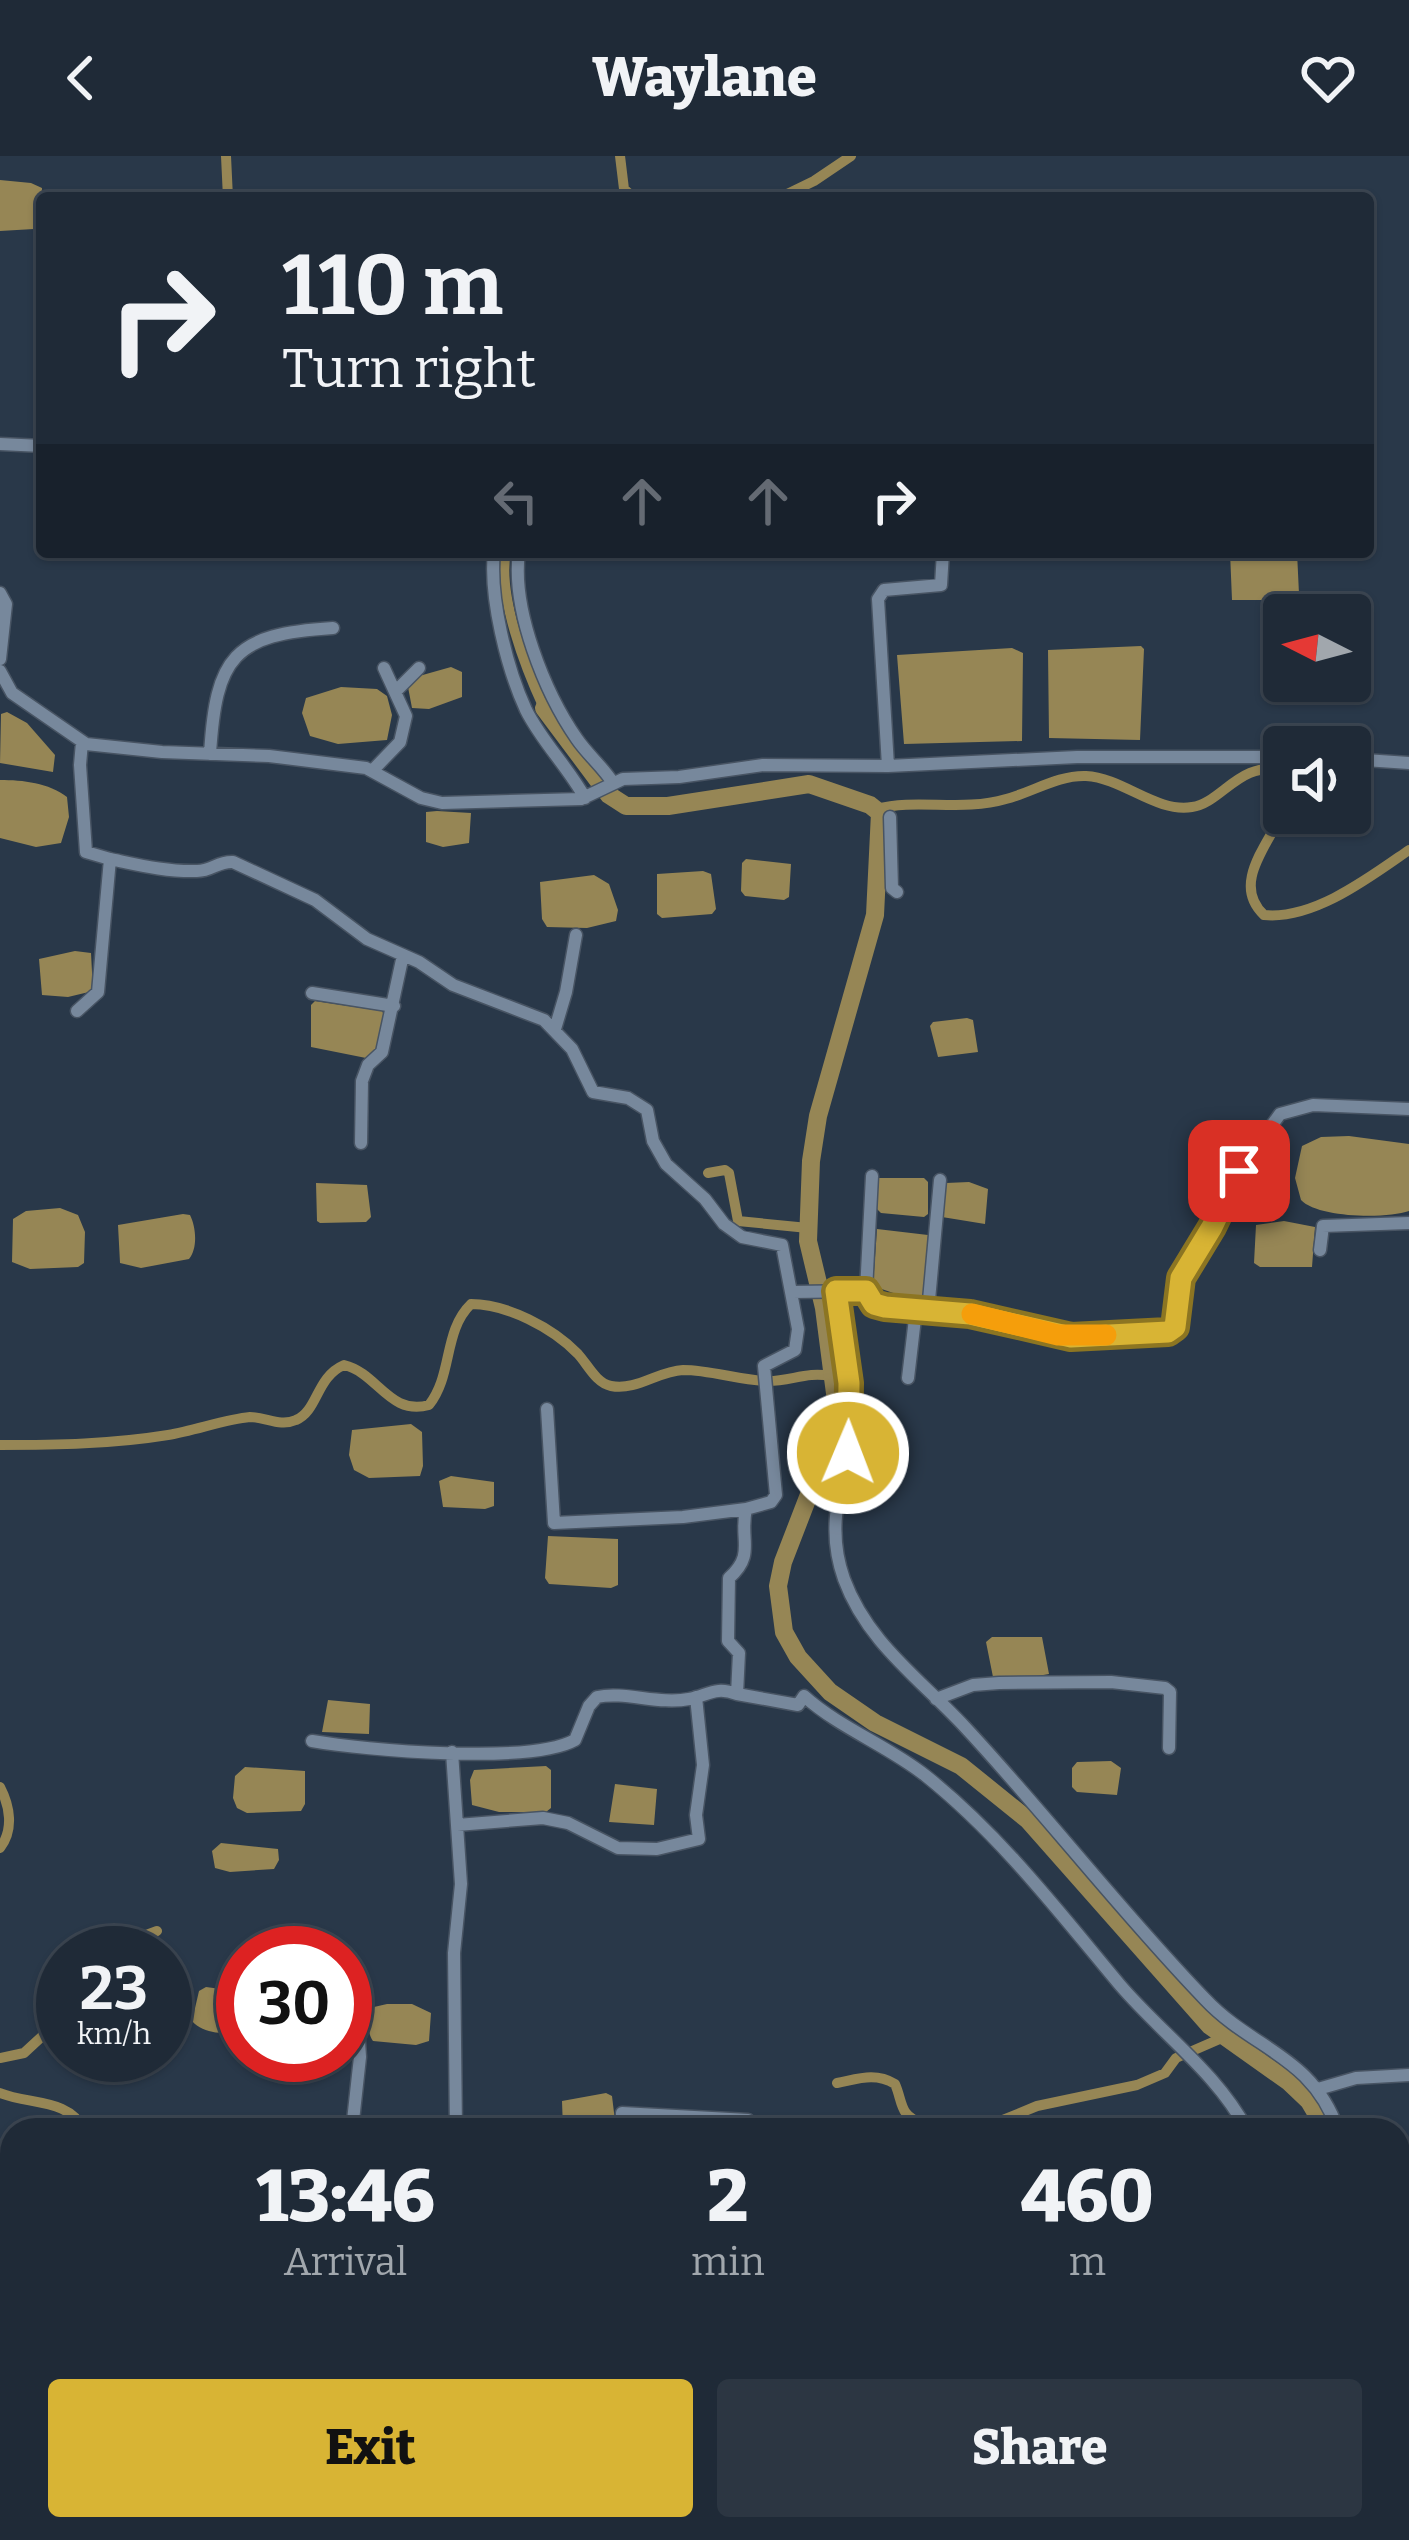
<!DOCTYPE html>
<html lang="en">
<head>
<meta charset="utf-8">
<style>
  body { margin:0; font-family:Bitter,serif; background:#2c3642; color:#f1f3f6; height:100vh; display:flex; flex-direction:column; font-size:45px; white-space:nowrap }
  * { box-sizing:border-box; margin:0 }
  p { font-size:39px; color:#a1a7ad }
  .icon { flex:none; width:66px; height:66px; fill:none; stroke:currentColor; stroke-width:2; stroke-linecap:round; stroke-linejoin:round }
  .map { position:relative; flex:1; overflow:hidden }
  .drawer { position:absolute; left:0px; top:1962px; width:1410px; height:423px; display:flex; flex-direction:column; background:#1f2a37; border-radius:36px 36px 0 0; box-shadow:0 3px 9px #0004,0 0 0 3px #3c4652 }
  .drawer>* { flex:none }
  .guide { position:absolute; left:36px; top:36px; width:1338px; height:366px; border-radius:12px; box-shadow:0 3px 9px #0004,0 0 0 3px #3c4652; background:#1f2a37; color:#f1f3f6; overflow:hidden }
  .needle { width:78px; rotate:276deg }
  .fabs { position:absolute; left:1263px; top:438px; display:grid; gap:24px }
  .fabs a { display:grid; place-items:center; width:108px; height:108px; border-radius:12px; background:#1f2a37; box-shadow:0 3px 9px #0004,0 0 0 3px #3c4652; font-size:60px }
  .speed { position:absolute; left:36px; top:1770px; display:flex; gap:24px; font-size:60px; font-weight:700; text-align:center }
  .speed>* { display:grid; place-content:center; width:156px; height:156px; border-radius:50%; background:#1f2a37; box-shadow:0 3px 9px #0004,0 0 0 3px #3c4652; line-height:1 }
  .speed small { font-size:30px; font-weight:400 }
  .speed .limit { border:18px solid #d22; background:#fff; color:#111 }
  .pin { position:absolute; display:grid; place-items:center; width:102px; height:102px; color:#fff; margin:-51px; border-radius:24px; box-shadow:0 6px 18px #0006 }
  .me { position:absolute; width:132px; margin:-66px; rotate:1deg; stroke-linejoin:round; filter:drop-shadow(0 0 9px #0008) }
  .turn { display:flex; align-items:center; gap:42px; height:252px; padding:0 48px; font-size:54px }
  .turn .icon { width:156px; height:156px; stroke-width:2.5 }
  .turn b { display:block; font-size:84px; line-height:102px }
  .lanes { display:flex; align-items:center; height:114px; padding:0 48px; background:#0003; justify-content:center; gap:60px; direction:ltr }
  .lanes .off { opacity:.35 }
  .eta { display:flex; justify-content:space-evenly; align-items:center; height:204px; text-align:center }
  .eta b { font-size:72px; font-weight:800; line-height:84px }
  .cta { display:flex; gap:24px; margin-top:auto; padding:24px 48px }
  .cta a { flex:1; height:138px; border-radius:12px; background:#d8b434; color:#111; font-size:48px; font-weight:800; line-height:138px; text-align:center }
  .cta a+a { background:#2c3642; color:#f1f3f6 }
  header { display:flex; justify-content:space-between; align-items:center; height:156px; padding:0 48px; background:#1f2a37; font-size:54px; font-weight:800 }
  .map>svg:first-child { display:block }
  .water { fill:#968655 }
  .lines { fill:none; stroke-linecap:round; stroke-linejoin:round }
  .canal { stroke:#968655; stroke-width:10 }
  .river { stroke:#968655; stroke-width:18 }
  .minor-casing { stroke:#485463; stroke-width:15 }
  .minor { stroke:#77889c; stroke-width:12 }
  .route-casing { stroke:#8c7522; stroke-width:30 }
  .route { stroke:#d8b434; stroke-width:21 }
  .slow { stroke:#f59e0b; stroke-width:21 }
</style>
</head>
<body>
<header><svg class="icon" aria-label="back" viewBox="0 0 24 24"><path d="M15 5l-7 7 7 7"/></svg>Waylane<svg class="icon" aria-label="heart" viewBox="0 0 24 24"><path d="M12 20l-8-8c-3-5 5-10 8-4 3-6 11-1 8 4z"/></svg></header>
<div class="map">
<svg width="1409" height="2384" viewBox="0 0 1409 2384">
  <rect width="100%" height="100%" fill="#293849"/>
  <path class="water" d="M0,24L31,27L42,32L41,67L34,73L0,75Z
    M1230,396H1297L1299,438L1296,444H1232Z
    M1141,490L1144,493L1140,584L1049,582L1048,494Z
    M1012,492L1023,497L1022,585L904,588L897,499Z
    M451,511L462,516V541L429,553L412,552L408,531L412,522Z
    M341,531L377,533L387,540L392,559L387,584L338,588L310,580L302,557L306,542Z
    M7,556L27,567L55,599L53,616L0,607L1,558Z
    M0,624C23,624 49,627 67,641L69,661L61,687L36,691L0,682Z
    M437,655L471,657L469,687L443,691L426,686V656Z
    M746,703L791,708L789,741L784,744L745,740L741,735L742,707Z
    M703,715L711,718L716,753L712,758L662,762L657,758V718Z
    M594,719L609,728L618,754L616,765L587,772L547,771L542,763L540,726Z
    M75,795L91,797L93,835L68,841L42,839L39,803Z
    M315,845L382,855L384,859L375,900L366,902L311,891V849Z
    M967,862L973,864L978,896L938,901L930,870L933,866Z
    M1349,980L1409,988V1055C1386,1063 1318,1062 1301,1044L1295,1022L1302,990L1321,981Z
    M879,1022H924L928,1026V1058L924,1061L881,1057L876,1052Z
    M969,1026L988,1033L985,1068L942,1061L946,1027Z
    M316,1027L367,1029L371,1061L366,1066L320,1067L317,1065Z
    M60,1052L78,1059L85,1076L84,1107L78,1111L30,1113L12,1106L13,1063L26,1055Z
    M183,1058L190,1059C196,1071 198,1092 189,1103L141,1112L120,1107L118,1069Z
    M1284,1065L1315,1071L1312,1111H1260L1254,1107L1256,1069Z
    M877,1073L928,1079L924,1149L900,1148L899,1139L873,1130Z
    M411,1268L422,1276L423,1310L420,1320L369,1322L354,1314L349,1299L352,1274Z
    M451,1320L494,1326V1350L485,1353L443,1351L439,1325Z
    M548,1380L618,1383V1429L611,1432L549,1428L545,1422Z
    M992,1481H1042L1049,1518L1026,1522L993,1521L986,1486Z
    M328,1544L370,1548L369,1578L322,1576Z
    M1111,1605L1121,1612L1117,1639L1077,1636L1072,1631V1612L1077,1606Z
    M546,1610L551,1614V1652L546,1656H499L472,1649L470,1624L474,1614Z
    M245,1611L305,1615V1648L301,1655L247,1657L237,1652L233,1642L235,1620Z
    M615,1628L657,1633L654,1669L609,1666Z
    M221,1687L278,1693L279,1704L274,1713L230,1716L215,1712L212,1695Z
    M206,1831L243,1836V1878C226,1877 204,1879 192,1865L199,1835Z
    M387,1848H412L431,1857L429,1885L416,1889L373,1885C366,1875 368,1860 374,1851Z
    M606,1937L612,1940L615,1965L611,1971L563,1973L562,1945Z"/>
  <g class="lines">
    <path class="canal" d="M226,0L228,42
      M620,0L624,33L634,42
      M779,42L814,25L851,0
      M506,396C497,439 526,513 544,552
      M1284,652C1273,684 1229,726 1264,759C1314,764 1370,721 1409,694
      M877,653C916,642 962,656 1006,643C1033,636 1058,619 1086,620C1123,622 1156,657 1192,651C1222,647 1240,603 1284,615
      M708,1017L725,1014L729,1017L738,1065L808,1072
      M0,1289C56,1289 113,1288 168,1279C194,1275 226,1263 250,1261C266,1261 280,1271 296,1264C318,1255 316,1221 344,1209C378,1217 389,1260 429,1249C453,1219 443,1175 471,1148C507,1148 553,1172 578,1198C588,1209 596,1227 611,1230C637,1235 658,1215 683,1214C711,1214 738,1224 766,1225C789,1226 807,1215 830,1220
      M0,1631C10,1650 14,1674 0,1692
      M136,1797L138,1782L157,1775
      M0,1902L24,1897L63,1861
      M837,1927C858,1923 875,1916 895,1928C903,1946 899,1960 922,1967L998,1966L1037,1950L1137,1929L1165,1917L1176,1902L1222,1882
      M0,1937C29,1949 69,1942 84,1974
      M1398,2035L1409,2022
      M1398,2054L1409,2069
      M0,2062L12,2054
      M1398,2089L1409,2090
      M0,2110L12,2117
      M337,2384L342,2373
      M555,2384L571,2380L587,2384"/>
    <path class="river" d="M544,552L609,639L626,650H668L809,628L870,649L880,657L875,759L818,960L811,1005L808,1085L824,1152L836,1245L827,1292L783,1406L778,1430L784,1476L798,1501L830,1536L875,1567L961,1610L1028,1664L1210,1870L1289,1926L1309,1945L1326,1974
      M1238,2384L1239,2373"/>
    <g class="minor-casing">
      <path id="minor" d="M0,288L42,290
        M494,396C489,441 507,513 526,554C542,586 568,611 585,642
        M519,396C511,453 545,537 577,583C588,599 603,611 613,627
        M0,437L6,448L0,503
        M0,515L12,537L86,588L162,596L269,600L366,612L421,642L442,647L581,643L623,623L679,621L763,609L888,610L1077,601H1284
        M396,535L419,512
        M82,586L80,609L86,696L110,703
        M210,598C216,501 233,478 333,472
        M1350,603L1409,607
        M888,610L878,443L884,434L941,429L943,396
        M373,614L400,586L406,560L384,512
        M890,661L892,732L897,736
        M312,837L394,850
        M77,855L98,836L110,703C139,709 167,716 197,715C212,715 218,705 233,706L315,744L367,783L419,806L453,829L544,864L572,893L593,936L628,942L647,954L653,985L666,1008L705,1043L724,1068L742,1081L782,1089L798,1173L795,1194L764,1210L776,1339L771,1346L746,1353C739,1384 756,1398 729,1422L728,1485L739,1497L737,1538L798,1549L804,1540C841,1573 887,1589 926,1620C1001,1680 1059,1756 1120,1829C1162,1878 1217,1917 1247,1974
        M555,873L566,836L576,779
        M361,987L362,925L368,909L382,896L403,799
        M1320,1094L1323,1070L1409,1067
        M837,1135C841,1177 851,1219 850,1262C849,1320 822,1361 844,1423C867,1486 919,1522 964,1570C1046,1658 1121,1756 1205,1843C1253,1894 1312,1899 1338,1974
        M866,1135L872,1020
        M792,1136L866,1135L879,1150L971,1158L1071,1181L1168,1176L1175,1171L1179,1130L1185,1114L1212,1071L1239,1015L1280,958L1313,949L1409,953
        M928,1155L940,1024
        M908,1222L916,1154
        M547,1253L554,1367L683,1361L746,1353
        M936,1543L973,1529L999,1527L1111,1526L1165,1532L1170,1536L1169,1592
        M312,1585C365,1594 530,1609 575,1584L589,1550L597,1541C625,1535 659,1549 689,1543C709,1539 715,1530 737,1538
        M452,1596L461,1728L454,1797L456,1974
        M457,1669L543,1662L568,1667L618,1692L657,1693L699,1683L696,1659L703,1609L696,1541
        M1318,1933L1356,1922L1409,1919
        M352,1974L360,1901L355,1823
        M622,1974V1957L748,1964L756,1974
        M0,2315L12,2316
        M76,2384L78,2373
        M1201,2384L1203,2373
        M1258,2384L1262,2373"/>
    </g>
    <use href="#minor" class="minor"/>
  </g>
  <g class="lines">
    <g class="route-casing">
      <path id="route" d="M848,1297L849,1227L836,1135H866L874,1148L885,1151L970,1158L1071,1181L1168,1176L1175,1171L1181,1122L1212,1071L1239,1015"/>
    </g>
    <use href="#route" class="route"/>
    <path class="slow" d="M972,1158L1058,1179H1106"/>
  </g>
</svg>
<div class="fabs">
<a><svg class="needle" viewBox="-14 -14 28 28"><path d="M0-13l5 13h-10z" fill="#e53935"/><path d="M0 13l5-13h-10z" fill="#a1a7ad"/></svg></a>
<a><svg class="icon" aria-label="sound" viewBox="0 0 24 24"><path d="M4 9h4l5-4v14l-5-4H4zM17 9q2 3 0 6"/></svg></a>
</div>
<div class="speed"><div>23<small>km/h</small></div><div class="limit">30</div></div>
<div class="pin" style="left:1239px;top:1015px;background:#d93025"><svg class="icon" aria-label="arrive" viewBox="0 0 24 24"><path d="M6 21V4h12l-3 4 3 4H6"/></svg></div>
<svg class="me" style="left:848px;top:1297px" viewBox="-20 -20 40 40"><circle r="17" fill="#d8b434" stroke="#fff" stroke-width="3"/><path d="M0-11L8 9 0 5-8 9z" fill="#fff"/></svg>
<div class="guide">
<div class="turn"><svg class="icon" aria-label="right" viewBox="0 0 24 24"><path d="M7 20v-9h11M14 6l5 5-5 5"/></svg><div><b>110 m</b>Turn right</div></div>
<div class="lanes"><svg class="icon off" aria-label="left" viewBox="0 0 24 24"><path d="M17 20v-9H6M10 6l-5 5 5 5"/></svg><svg class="icon off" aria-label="ahead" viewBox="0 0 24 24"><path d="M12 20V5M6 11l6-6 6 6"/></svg><svg class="icon off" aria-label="ahead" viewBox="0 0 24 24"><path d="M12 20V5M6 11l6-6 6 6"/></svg><svg class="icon" aria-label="right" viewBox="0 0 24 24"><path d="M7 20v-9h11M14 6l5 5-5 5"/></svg></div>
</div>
<section class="drawer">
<div class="eta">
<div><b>13:46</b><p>Arrival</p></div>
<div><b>2</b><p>min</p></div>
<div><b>460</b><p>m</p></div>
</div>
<div class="cta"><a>Exit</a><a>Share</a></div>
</section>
</div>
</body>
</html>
